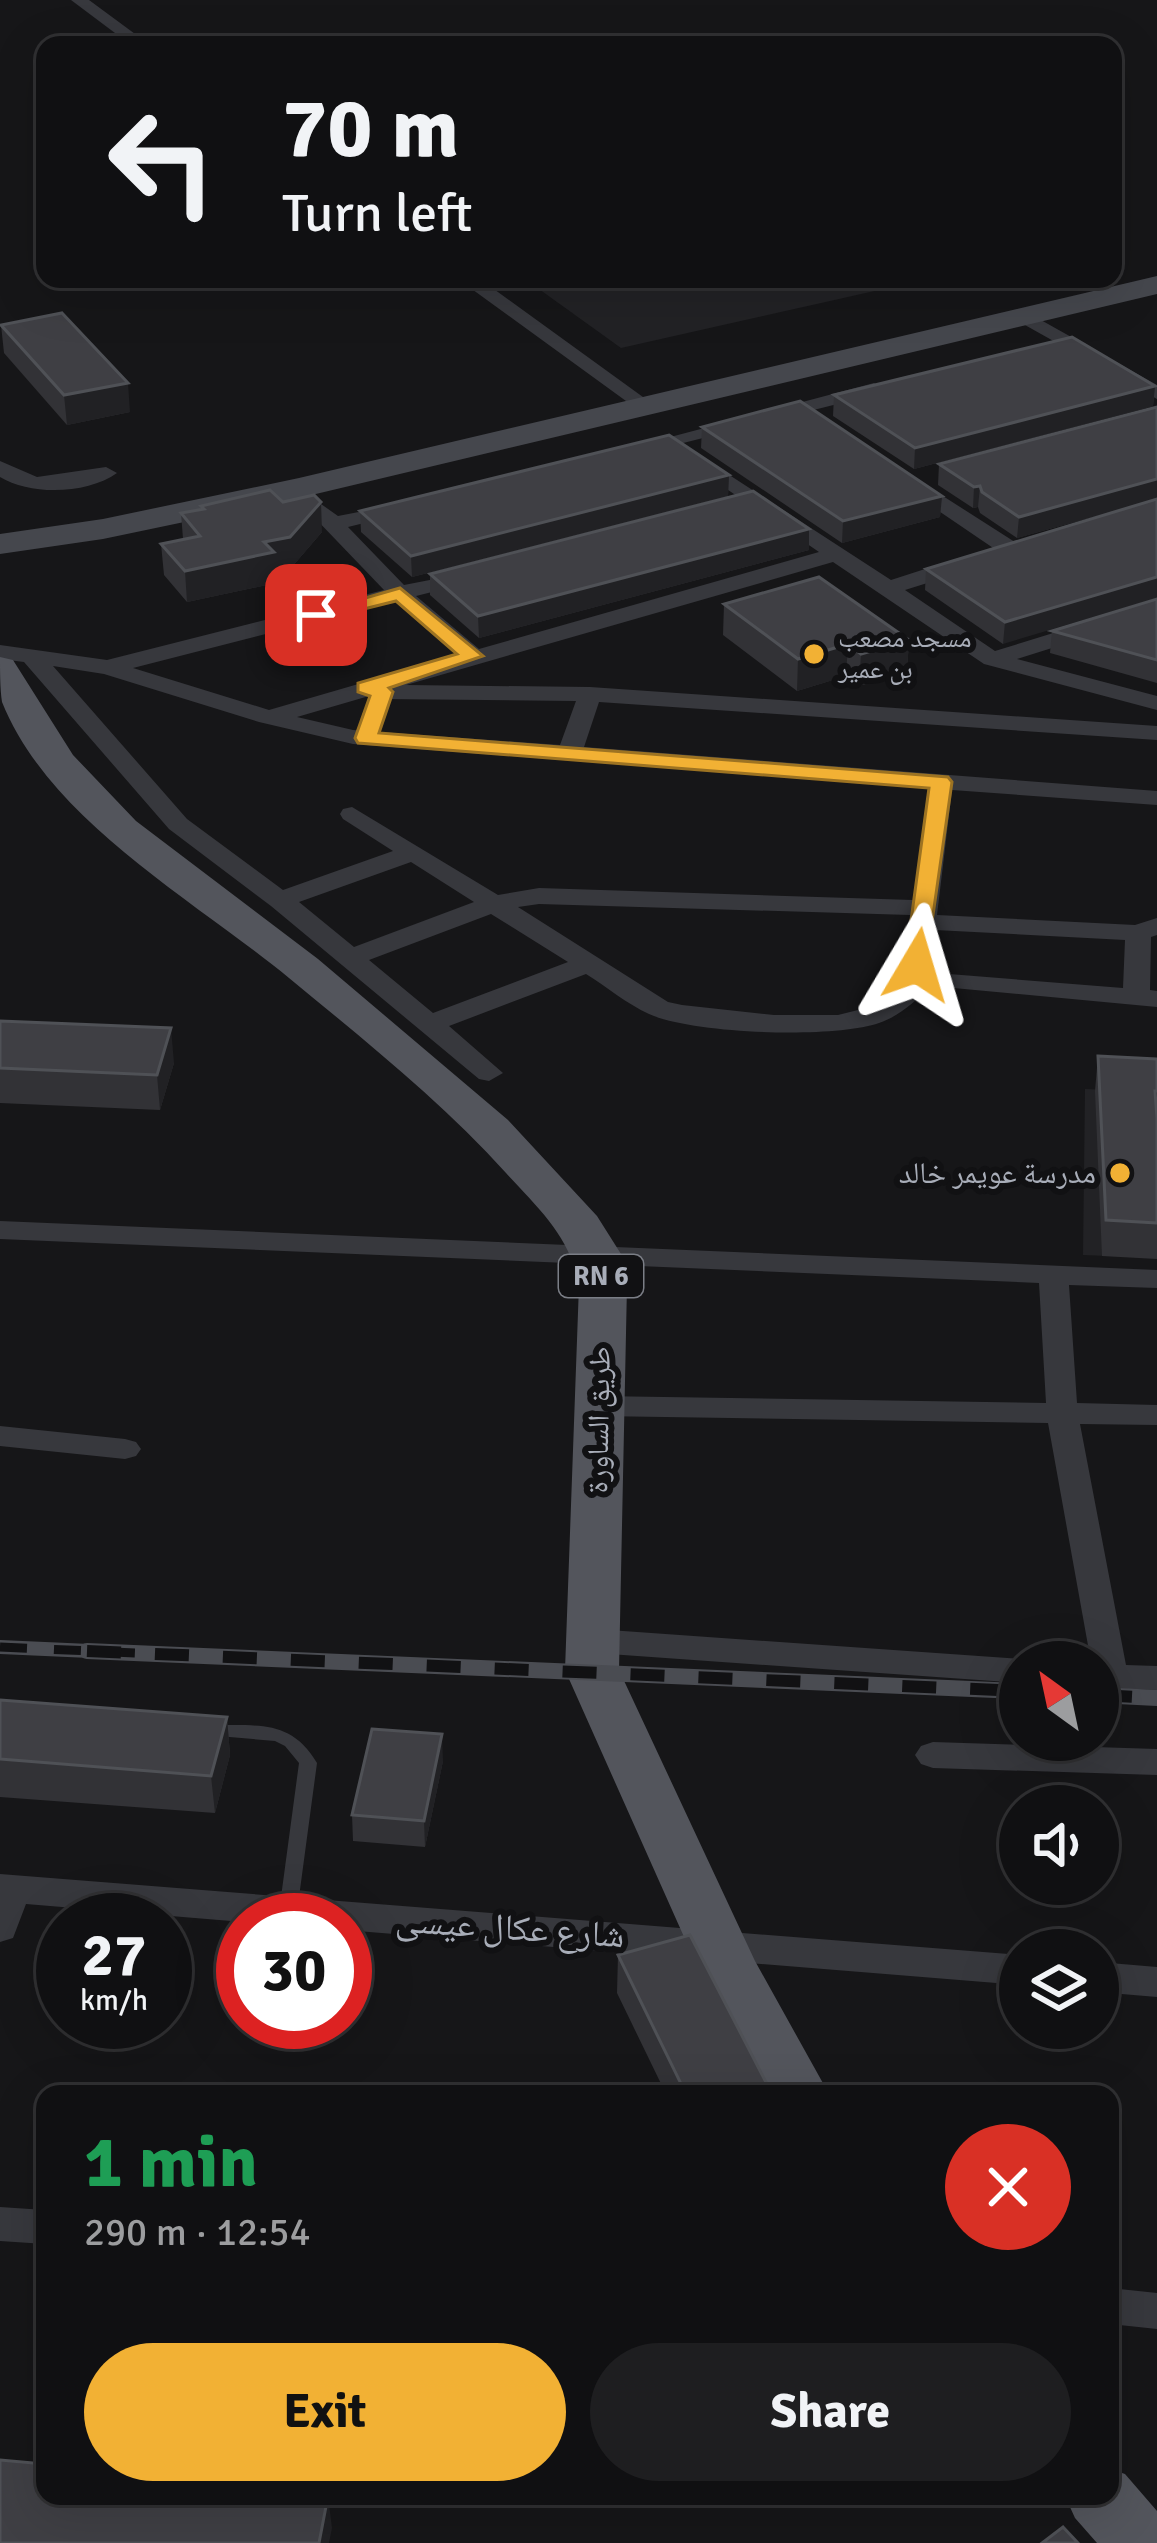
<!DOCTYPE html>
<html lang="en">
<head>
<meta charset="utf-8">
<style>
  body { margin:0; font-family:Signika,"Noto Naskh Arabic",sans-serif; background:#1e1e20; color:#f1f3f6; height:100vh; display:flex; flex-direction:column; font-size:45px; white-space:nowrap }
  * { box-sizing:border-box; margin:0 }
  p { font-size:39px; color:#9c9d9f }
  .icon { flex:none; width:66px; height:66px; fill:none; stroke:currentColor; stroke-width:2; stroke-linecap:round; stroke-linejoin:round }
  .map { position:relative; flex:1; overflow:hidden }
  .sheet { position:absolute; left:36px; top:2085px; width:1083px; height:420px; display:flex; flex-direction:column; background:#101012; border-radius:24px; box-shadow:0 12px 48px #0002,0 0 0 3px #303032 }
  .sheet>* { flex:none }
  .top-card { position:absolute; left:36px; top:36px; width:1086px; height:252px; border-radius:24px; box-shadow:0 12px 48px #0002,0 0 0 3px #303032; background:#101012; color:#f1f3f6; overflow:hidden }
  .needle { width:78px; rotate:327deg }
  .controls { position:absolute; left:999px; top:1641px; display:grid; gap:24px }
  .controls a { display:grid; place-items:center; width:120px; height:120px; border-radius:50%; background:#101012; box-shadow:0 12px 48px #0002,0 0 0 3px #303032; font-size:60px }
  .speed { position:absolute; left:36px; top:1893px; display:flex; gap:24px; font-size:60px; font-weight:700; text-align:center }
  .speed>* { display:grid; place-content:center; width:156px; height:156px; border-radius:50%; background:#101012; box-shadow:0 12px 48px #0002,0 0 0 3px #303032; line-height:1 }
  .speed small { font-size:30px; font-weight:400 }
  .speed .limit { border:18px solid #d22; background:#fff; color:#111 }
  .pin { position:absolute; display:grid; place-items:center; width:102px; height:102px; color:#fff; margin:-51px; border-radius:24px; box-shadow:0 6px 18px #0006 }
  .me { position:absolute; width:132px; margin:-66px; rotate:7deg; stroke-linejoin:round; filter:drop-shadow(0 0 9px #0008) }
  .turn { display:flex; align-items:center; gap:42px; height:252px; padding:0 48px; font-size:54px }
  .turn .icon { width:156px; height:156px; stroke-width:2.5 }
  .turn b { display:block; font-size:84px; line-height:102px }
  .round { display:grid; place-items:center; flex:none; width:126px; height:126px; border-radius:63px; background:#1e1e20 }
  .summary { display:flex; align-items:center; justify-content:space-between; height:204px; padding:0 48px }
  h1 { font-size:72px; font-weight:700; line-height:90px; color:#1e9e55 }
  .action { display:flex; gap:24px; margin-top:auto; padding:24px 48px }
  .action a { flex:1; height:138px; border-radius:72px; background:#f2b134; color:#111; font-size:48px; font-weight:700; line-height:138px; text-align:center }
  .action a+a { background:#1e1e20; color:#f1f3f6 }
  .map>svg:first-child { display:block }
  .built { fill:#222225 }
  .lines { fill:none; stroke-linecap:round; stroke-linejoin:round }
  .service { fill:#37383d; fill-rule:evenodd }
  .minor { fill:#37383d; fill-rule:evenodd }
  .secondary { fill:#45474d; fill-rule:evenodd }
  .primary { fill:#53555c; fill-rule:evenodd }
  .rail-far1-casing { stroke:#4a4c52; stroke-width:14 }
  .rail-casing { stroke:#4a4c52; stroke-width:16 }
  .rail-far1 { stroke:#111113; stroke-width:9; stroke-dasharray:27; stroke-linecap:butt }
  .rail { stroke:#111113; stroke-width:12; stroke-dasharray:34; stroke-linecap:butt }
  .wall { fill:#323236 }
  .shaded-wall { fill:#212124 }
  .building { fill:#3f3f44; stroke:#4f5156; stroke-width:3 }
  .route { fill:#f2b134; stroke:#9d7322; stroke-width:3 }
  .poi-dot { fill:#f2b134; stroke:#111113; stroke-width:4.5 }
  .labels { text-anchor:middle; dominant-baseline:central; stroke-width:12; stroke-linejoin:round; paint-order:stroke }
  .far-poi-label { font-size:27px; fill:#a8adb8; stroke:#111113; text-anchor:start }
  .shield { fill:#111113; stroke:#7b7e86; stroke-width:3 }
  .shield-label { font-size:27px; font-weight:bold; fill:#a8adb8 }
  .poi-label { font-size:30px; fill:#a8adb8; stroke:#111113; text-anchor:end }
  .street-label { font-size:30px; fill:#a8adb8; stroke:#111113 }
  .near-street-label { font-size:36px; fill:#a8adb8; stroke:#111113 }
</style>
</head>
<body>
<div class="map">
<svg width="1157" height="2543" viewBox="0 0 1157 2543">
  <rect width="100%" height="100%" fill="#161618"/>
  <path class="built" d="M525,279H928L621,348Z
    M1085,1089L1157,1092V1258L1083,1255Z"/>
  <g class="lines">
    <path class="service" d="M212,1725C258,1726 291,1719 317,1763L297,1912L295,1917L288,1919L281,1917L279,1912L299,1763L285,1746L275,1741L206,1735L203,1731L206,1727Z"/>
    <path class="minor" d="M71,0H89L150,45H131Z
      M458,279H480L654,405L637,409Z
      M1023,310L1157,385V399L1016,320L1013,316Z
      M874,383L884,389L881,393L636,455L625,449Z
      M697,454L891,580L956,559H972V569L905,590L995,651L1157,601V615L1017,659L1157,696V710L984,664L833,562L406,685L590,687L1157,726V740L599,702L584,747L1157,791V805L952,790L937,915L1135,925L1157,918V935L1151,937L1150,990L1157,991V1007L932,986C915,1001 900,1016 879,1023C833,1039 693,1034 649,1014C627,1004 607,987 586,974L449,1026L503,1073L489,1081L479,1079L271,906L169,829L24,662L0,659V645L107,660L384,590L313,516V506L321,504L338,516L405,503V513L348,527L404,585L476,571V581L416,596L479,649L819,552L690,464L686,460ZM395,601L458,655L269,710L133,668ZM53,666L104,674L259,722L353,744L928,788L913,900L539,888L498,895L352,807L343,809L340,814L343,819L393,851L283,890L187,819ZM369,696L382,699L576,701L560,745L353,730L297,717ZM411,862L474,902L354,947L299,902ZM539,904L910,915L904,965L912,976L874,1006L838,1015H774L682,1005L668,1002L518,907ZM491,914L568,962L433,1013L369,960ZM935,930L1125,940L1123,988L949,974L931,963Z
      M0,461L37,477L106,467L117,473C88,494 31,496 0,477Z
      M910,475L1018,544V554H1002L902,486V476Z
      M0,1221L1157,1270V1288L1069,1285L1077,1403L1157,1405V1425L1080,1424L1126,1665L1157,1666V1690L1098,1688V1662H1091L1048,1423L598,1416L582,1406L598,1396L1046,1403L1039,1283L0,1239Z
      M0,1426L125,1439L136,1442L141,1449L136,1456L125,1459L0,1446Z
      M595,1629L1020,1659L1031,1662H1020V1683L595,1653L583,1649L578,1641L583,1633Z
      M933,1742L1157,1749V1775L933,1768L921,1764L915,1755L921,1746Z
      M0,1874L1020,1955V1985L345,1930V1920L243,1922L26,1904L13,1938L0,1942Z
      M1098,1962L1157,1967V1997L1098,1992Z
      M0,2207L45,2210V2244L0,2241Z
      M1110,2288L1157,2293V2329L1110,2324Z"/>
    <path class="secondary" d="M1157,276V294L299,498L103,539L0,554V534L103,519L299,478Z"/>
    <path class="primary" d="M0,657L13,660L73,755L136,821L318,959L508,1120L597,1216L621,1254L627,1285L619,1670L755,1961L829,2094H766L697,1966L565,1670L579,1285C570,1236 539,1209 506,1173C442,1102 363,1039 289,978C193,899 50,821 2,702C0,689 0,670 0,657Z
      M1110,2469L1125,2474L1157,2511V2543H1097L1075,2518L1065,2496H1110Z"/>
    <g class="rail-far1-casing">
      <path id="rail-far1" d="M0,1647L157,1654"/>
    </g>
    <g class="rail-casing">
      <path id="rail" d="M87,1651L1020,1691
        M1098,1695L1157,1698"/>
    </g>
    <use href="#rail-far1" class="rail-far1"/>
    <use href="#rail" class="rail"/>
  </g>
  <path class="wall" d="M1,325L130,412L67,425L4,353Z
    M1155,386L1153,406L914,469L833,416L834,395Z
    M702,427L942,496L940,517L842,543L701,448Z
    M939,464L1157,499L1017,538L980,513L978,507L973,508L938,485Z
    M729,475L728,496L412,577L361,532L360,511Z
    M1157,499L1003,644L925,590L926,569Z
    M283,502L322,532L291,568L275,571L276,583L187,602L164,575L161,544L183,539L181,513L202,509L201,506Z
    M809,529V550L479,638L430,595V574Z
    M1157,599V683L1050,653L1052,631Z
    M724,604L909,640L907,672L859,686L846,676L797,691L723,635Z
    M0,1021L174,1063L160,1110L0,1103Z
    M1098,1056L1157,1059V1259L1102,1256L1095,1091Z
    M0,1700L227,1717L230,1755L215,1813L0,1797Z
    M443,1761L425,1847L353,1841L352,1815Z
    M618,1955L772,2094H666L617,1993Z"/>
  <path class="shaded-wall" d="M128,383L130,412L67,425L64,395Z
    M1155,386L1153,406L914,469L915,448Z
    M729,475L728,496L412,577L411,556Z
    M1157,479V499L1017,538L1019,517Z
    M980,486L978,507L973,508L974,487Z
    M942,496L940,517L842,543L843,521Z
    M321,502L322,532L291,568L275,571L276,583L187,602L185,571L264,542Z
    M809,529V550L479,638L478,616Z
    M1157,577V598L1003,644L1005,622Z
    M909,640L907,672L859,686L861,654Z
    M848,644L846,676L797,691L798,659Z
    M171,1028L174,1063L160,1110L157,1075Z
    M227,1717L230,1755L215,1813L211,1776Z
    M442,1734L443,1761L425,1847L424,1821Z
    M328,2496L332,2528L329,2543H319Z"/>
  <path class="building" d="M62,313L128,383L64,395L1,325Z
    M1072,337L1155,386L915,448L834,395Z
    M800,401L942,496L843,521L702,427Z
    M1157,407V479L1019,517L982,492L980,486L974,487L939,464Z
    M669,435L729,475L411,556L360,511Z
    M270,490L283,502L314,495L321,502L290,537L264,542L274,552L185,571L161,544L200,536L181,513L204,509L201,506Z
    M753,491L809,529L478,616L430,574Z
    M1157,499V577L1005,622L926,569Z
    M819,577L909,640L861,654L848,644L798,659L724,604Z
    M1157,599V660L1052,631Z
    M0,1021L171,1028L157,1075L0,1068Z
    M1098,1056L1157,1059V1091H1155L1157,1118V1223L1106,1220Z
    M0,1700L227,1717L211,1776L0,1759Z
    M372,1729L442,1734L424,1821L352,1815Z
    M690,1935L772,2094H686L618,1955Z
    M0,2460L45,2464V2496H328L319,2543H0Z
    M1063,2527L1078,2543H1042Z"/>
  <path class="route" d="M400,588L483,656L389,688L393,692L379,733L948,777L952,782L925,971L917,973L905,965L929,788L358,743L355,738L370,696L358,692V683L457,654L396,601L316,621L306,615Z"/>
  <g class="poi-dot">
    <circle cx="814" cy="654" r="12"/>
    <circle cx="1120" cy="1173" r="12"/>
  </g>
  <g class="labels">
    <g class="far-poi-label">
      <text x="838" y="638">مسجد مصعب<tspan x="838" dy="31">بن عمير</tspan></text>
    </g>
    <rect class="shield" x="559" y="1255" width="84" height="42" rx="9"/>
    <g class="shield-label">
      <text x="601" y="1276">RN 6</text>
    </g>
    <g class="poi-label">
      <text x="1096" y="1173">مدرسة عويمر خالد</text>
    </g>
    <g class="street-label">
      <text transform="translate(599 1420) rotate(-89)">طريق الساورة</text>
    </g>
    <g class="near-street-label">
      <text transform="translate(510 1928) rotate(4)">شارع عكال عيسى</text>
    </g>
  </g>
</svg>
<div class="controls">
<a><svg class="needle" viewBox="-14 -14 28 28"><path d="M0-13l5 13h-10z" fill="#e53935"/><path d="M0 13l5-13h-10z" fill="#9c9d9f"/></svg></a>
<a><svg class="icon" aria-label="sound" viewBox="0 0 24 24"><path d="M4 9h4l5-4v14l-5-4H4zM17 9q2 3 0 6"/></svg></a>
<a><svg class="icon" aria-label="layers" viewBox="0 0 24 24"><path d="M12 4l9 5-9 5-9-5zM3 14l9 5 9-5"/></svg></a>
</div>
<div class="speed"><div>27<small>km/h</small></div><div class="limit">30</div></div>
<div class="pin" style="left:316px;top:615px;background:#d93025"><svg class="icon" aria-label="arrive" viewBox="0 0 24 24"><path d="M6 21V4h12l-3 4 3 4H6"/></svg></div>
<svg class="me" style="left:917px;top:965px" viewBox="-20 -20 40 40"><path d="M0-17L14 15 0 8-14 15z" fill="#f2b134" stroke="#fff" stroke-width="4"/></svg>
<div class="top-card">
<div class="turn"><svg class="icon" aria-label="left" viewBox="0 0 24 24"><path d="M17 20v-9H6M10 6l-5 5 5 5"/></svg><div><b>70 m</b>Turn left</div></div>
</div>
<section class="sheet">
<div class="summary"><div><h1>1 min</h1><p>290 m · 12:54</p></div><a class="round" style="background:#d93025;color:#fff"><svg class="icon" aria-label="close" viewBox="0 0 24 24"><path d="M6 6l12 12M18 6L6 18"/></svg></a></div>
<div class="action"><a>Exit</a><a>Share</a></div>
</section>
</div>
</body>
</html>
